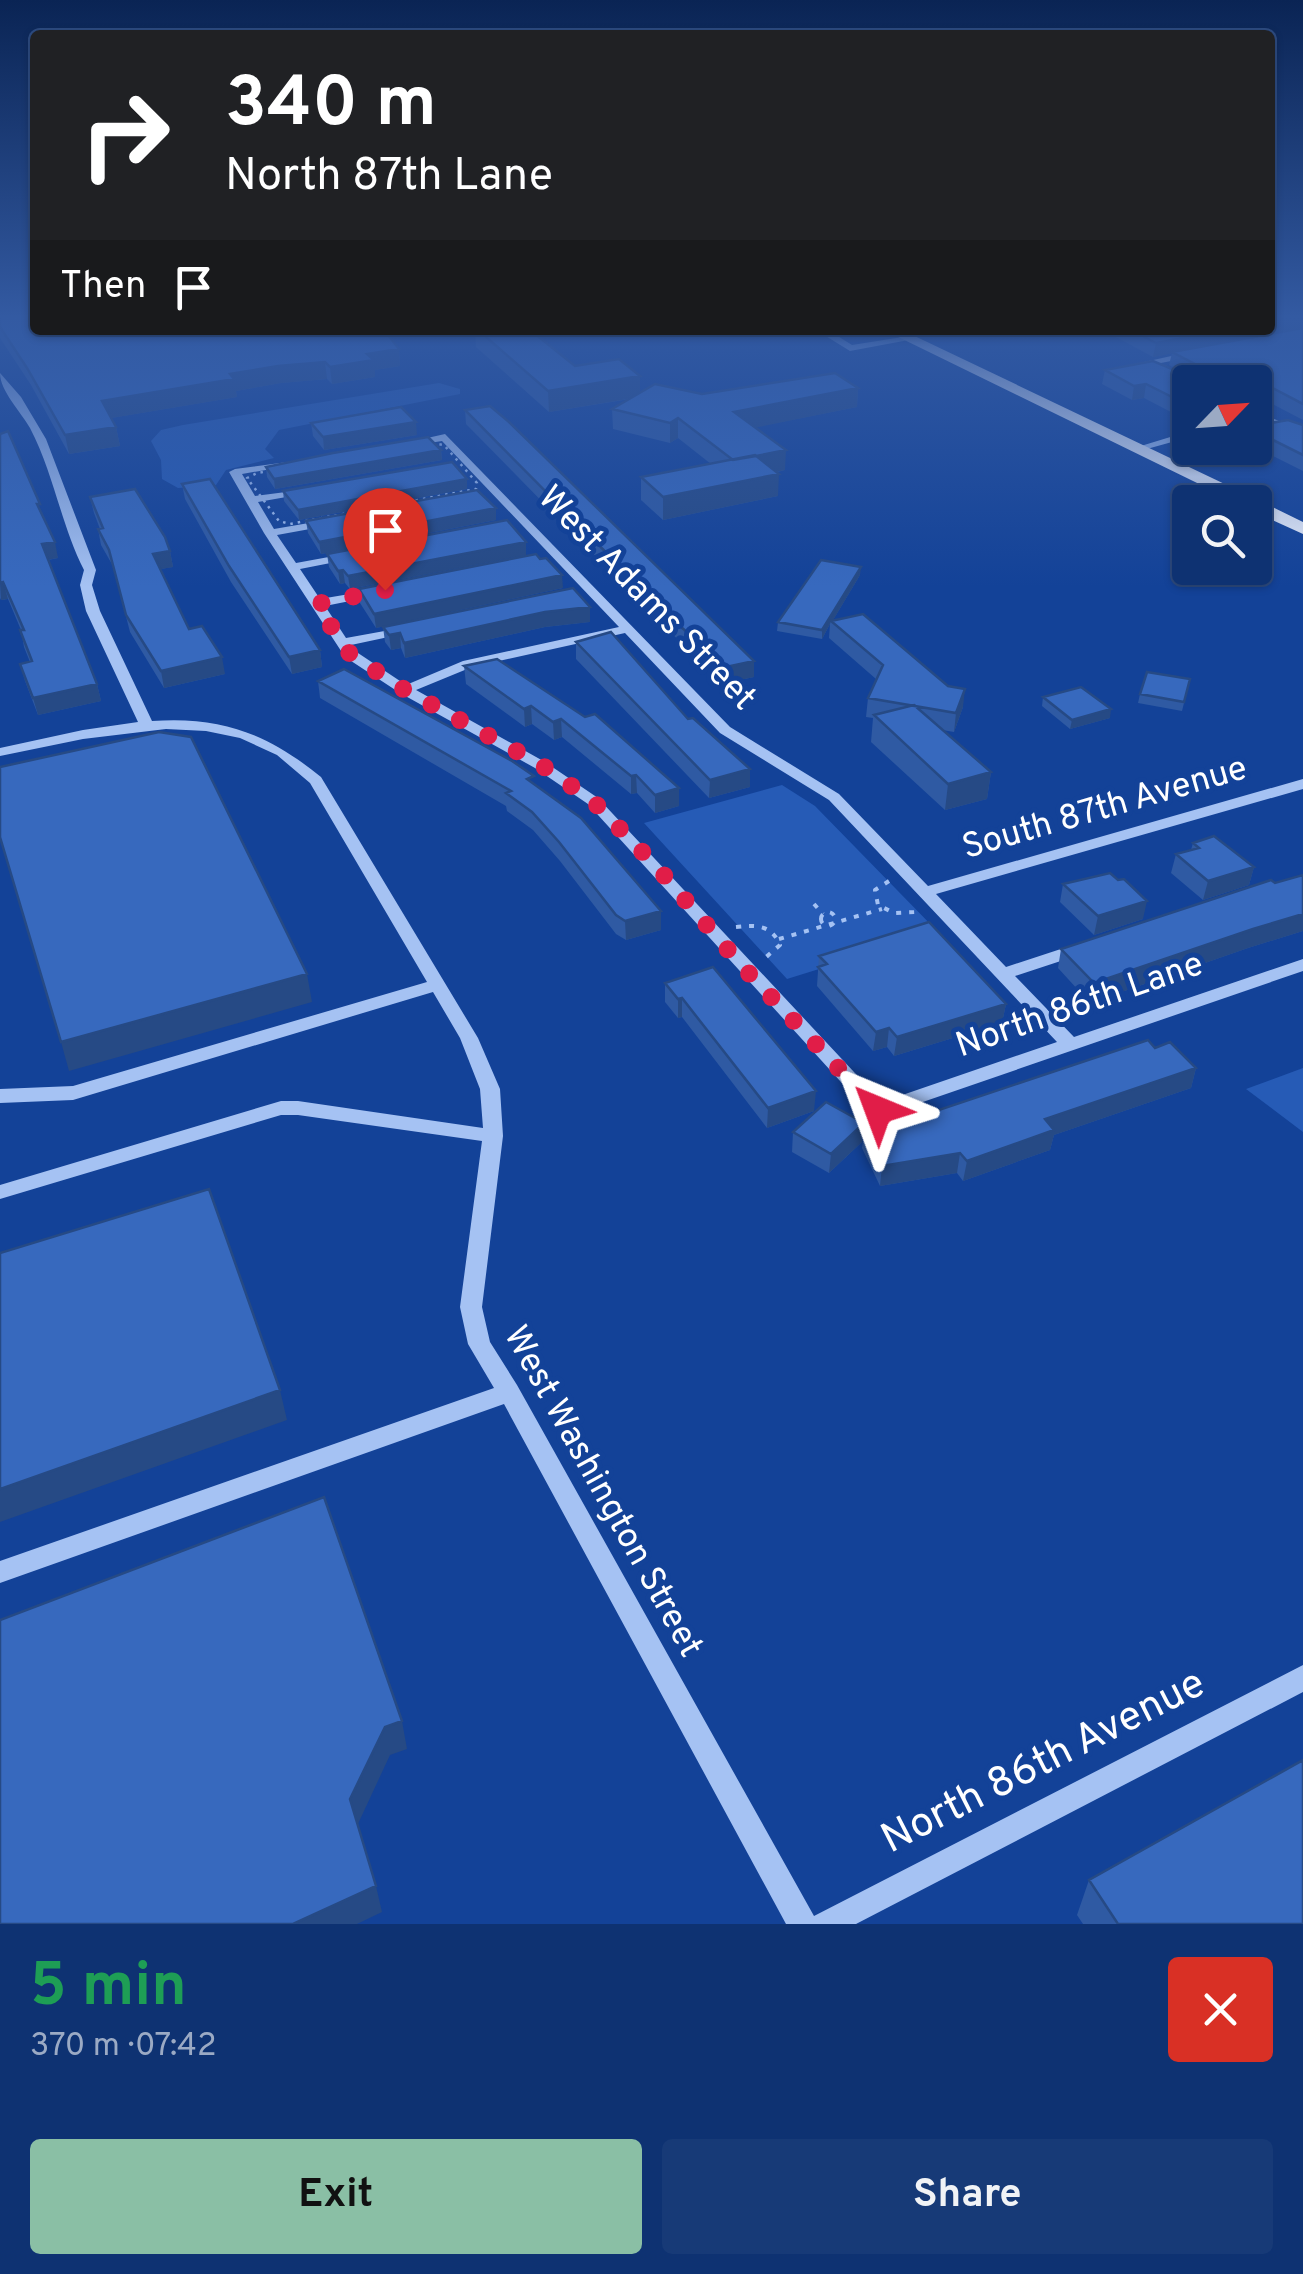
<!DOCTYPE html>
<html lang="en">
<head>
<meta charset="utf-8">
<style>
  body { margin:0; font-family:Overpass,sans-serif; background:#173a77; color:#f1f3f6; height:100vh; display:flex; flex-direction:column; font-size:38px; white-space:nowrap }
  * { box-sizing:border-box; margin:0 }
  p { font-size:32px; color:#9baac4 }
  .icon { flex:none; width:55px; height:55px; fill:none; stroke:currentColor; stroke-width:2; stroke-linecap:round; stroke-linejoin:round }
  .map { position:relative; height:1924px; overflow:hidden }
  .sheet { display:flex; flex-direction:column; background:#0e3272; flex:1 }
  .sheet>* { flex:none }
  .guide { position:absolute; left:30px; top:30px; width:1245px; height:305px; border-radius:10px; box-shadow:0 2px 8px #0004,0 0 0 2px #2e4d84; background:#202124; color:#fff; overflow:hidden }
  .needle { width:65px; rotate:65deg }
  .controls { position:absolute; left:1172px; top:365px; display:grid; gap:20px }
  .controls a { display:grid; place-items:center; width:100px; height:100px; border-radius:10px; background:#0e3272; box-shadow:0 2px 8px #0004,0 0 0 2px #2e4d84; font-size:50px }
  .pin { position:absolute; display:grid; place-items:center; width:85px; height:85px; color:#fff; margin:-102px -42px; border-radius:50% 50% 50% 0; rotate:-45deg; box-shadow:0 0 10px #0007 }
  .pin .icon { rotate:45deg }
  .me { position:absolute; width:110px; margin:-55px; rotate:316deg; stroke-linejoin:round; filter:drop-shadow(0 0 8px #0008) }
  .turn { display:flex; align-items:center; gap:35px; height:210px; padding:0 30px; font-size:45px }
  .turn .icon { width:130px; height:130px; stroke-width:2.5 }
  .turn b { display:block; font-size:70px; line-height:85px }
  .then { display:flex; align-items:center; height:95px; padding:0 30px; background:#0003; gap:20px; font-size:38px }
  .round { display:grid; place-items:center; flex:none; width:105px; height:105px; border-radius:10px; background:#173a77 }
  .headline { display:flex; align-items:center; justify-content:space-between; height:170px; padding:0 30px }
  h1 { font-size:60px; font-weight:700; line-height:75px; color:#1e9e55 }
  .cta { display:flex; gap:20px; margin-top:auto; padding:20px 30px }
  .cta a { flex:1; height:115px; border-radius:10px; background:#8abfa5; color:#111; font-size:40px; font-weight:700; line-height:115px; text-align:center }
  .cta a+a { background:#173a77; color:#f1f3f6 }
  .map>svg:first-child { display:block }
  .green { fill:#265bb6 }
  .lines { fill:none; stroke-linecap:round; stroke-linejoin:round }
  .path-far1 { stroke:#a5c2f3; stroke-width:2.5; stroke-dasharray:2.5 5; stroke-linecap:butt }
  .path { stroke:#a5c2f3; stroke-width:4; stroke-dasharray:5 8; stroke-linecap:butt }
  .minor { fill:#a5c2f3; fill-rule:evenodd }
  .major { fill:#f1f5ff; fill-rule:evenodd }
  .wall { fill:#2f5aa3 }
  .shaded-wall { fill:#264a85 }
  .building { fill:#3769be; stroke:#264a85; stroke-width:2.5 }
  .route { stroke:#e11d48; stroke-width:18; stroke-dasharray:0 32.4 }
  .labels { text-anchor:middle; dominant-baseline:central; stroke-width:10; stroke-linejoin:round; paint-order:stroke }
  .street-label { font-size:35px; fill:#fff; stroke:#134298 }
  .near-street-label { font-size:42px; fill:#fff; stroke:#134298 }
</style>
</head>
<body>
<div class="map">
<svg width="1303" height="1924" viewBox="0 0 1303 1924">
  <rect width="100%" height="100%" fill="#134298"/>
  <path class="green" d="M439,383L460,389V394L279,430L265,449L274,458L226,470L216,485L178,488L162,479L161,460L151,441L161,430L183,425Z
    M782,785L815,806L938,932L787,979L644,823Z
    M1303,1068V1132L1246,1089Z"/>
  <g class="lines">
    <path class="path-far1" d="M432,443L444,445L477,483L476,489L290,524L279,521L247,478L257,473Z"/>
    <path class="path" d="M889,881L875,890L878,905L894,913L917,912
      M814,904L823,914
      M821 919a7 7 0 1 1 14 0a7 7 0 1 1-14 0Z
      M736,927C756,925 771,924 780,945L765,958
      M779,939L882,909"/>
    <path class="minor" d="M816,330H828L852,345L909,336L914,339L850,351Z
      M1194,351L1197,352V356L1140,367L1135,364Z
      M0,373L21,397L46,439L96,570L92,585L100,611L152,721C222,716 268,734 321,777L478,1038L500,1089L503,1136L482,1307L490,1342L517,1385L814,1916L1303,1665V1692L856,1924H786L504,1404L0,1583V1561L494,1388L468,1344L460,1307L482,1141L298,1115H281L0,1199V1185L281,1101H298L483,1128L480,1089L460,1038L433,992L73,1100L0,1103V1089L73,1086L427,982L310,783L277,755L240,738L206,731L166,729L83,739L0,756V748L83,730L138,722L86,611L80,585L84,570C61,525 54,474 30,428C21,412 0,391 0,373Z
      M1255,411L1303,431V438L1255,418Z
      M1190,431V437L1136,452L1131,449Z
      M445,434L730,727L839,794L928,886L1303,779V789L936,894L1006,967L1073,945H1085L1088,949L1085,953L1015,976L1074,1037L1303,959V971L885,1115H871L588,804L535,768L400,693L345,657L264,533L229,472L235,469L295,461V465L242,474L255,496L309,489V493L258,502L274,529L332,519V525L277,535L296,563L356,552V558L300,569L320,599L385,588V594L325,606L346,638L412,626V632L351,645L355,651L406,685L463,661L619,627L442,441L410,446L405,443ZM625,633L720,733L829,800L1057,1042L882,1102L598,798L545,762L416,690L472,667Z"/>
    <path class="major" d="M884,330H902L1254,498L1303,522V534L1255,512V502H1236Z"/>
  </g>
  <path class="wall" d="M0,317L91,334L209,332L219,330H403V332L388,335L399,349L400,366L375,370V377L332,384L327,379L281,383L236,391L237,397L111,418L116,427L120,446L69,454L31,385L0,338Z
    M1303,317V420L1261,398L1255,400V382H1190V422L1144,398L1132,400L1102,384L1105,370L1185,374L1169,365L1172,353L1153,357L1103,330H1270Z
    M475,330H530L575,366L640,393L702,394L858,388L857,407L755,427L785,470L777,472L778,496L663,520L641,500V477L711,464L678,438L670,443L613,429L612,409L630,399L549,412L476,347Z
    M465,410L754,677L726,683L671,633L466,424Z
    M1255,419L1265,424L1303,425V471L1255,447Z
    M311,423L417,435L324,450L313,436Z
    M0,434L43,517L58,558L48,560L97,684L101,701L38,715L25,681L20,664L30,662L24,647L21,630L8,599L1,600L0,598Z
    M441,450L442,460L275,489L267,477L266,467Z
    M182,484L320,650L322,667L292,674L231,582L185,499Z
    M467,489L299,520L284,501L283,491Z
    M90,497L170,551L173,567L160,569L189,629L225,674L164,688L130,632L113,566L101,545L98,529H100L94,513Z
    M496,508V520L321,554L308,533L306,521Z
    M327,554L526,555L350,589L345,583L340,584L329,567Z
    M860,575L833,620L963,707L954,732L942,730L991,772L987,799L945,810L871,742L873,718L866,717L868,698L876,679L829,638L830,624L822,639L777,631L778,622Z
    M563,588L376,628L360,603L359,589Z
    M590,622L545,627L405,658L401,648L391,650L385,642L383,627Z
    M576,642L750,769V787L709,798L576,659Z
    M497,659L679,806L655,813L637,793L631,794L562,737L554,740L532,724L525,727L466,684L464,666Z
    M1190,679L1182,711L1138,703L1140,694Z
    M318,681L534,784L661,911V930L626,940L616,934L560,861L533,830L507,811L506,806L320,698Z
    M1043,697L1110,718L1070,729L1042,706Z
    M1193,843L1254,867L1249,885L1203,900L1171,873L1176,854L1191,850Z
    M1303,875V931L1248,948L1090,1003L1058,968L1061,949Z
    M1063,884L1143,919L1094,935L1060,902Z
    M819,956L1006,1004L1002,1023L894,1056L887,1047L873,1051L817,986Z
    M665,983L814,1111L767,1128L682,1017L678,1018L665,1002Z
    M1155,1048L1196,1068L1191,1088L1054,1135L1050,1150L963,1181L957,1173L880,1186L862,1148L865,1128L906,1121Z
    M793,1132L862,1142L829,1173L792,1152Z
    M1089,1880L1303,1924H1083L1077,1915Z"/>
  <path class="shaded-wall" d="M1294,317H1303V329L1153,357L1156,343L1226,330H1270V322Z
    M377,330H403V332L378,336Z
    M399,349L400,366L375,370V377L332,384L330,367L367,354Z
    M325,362L327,379L281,383L236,391L237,397L106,419L102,401L230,374L278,366Z
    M640,376V397L549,412L548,391Z
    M1146,384L1144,398L1132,400L1134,386Z
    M1265,384L1261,398L1255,400V386Z
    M858,388L857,407L734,432V412Z
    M678,418V438L670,443V423Z
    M416,422L417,435L324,450L323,437Z
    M116,427L120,446L69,454L65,435Z
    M441,450L442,460L275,489L274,479Z
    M786,450L785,470L733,481L734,460Z
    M779,474L778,496L663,520V497Z
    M467,479V489L299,520L298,510Z
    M496,508V520L321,554L319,542Z
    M55,542L58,558L46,560L42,544Z
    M526,542V555L350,589L348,576Z
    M170,551L173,567L156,570L153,554Z
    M861,567L860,575L832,622L831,621L830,624L822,639V630Z
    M343,570L345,583L340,584L338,571Z
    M562,575L563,588L376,628L374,614Z
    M3,582L8,599L1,600L0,583Z
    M590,607V622L545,627L405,658L404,643L545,612Z
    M400,633L401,648L391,650L389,635Z
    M320,650L322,667L292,674L289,657Z
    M222,657L225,674L164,688L161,671Z
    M754,661V677L726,683V667Z
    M97,684L101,701L38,715L33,698Z
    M965,689L963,707L954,732L956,713Z
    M531,706L532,724L525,727L524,709Z
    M1111,709L1110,718L1070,729L1072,720Z
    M561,719L562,737L554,740L553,722Z
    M750,769V787L709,798L710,780Z
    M991,772L987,799L945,810L948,784Z
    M636,775L637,793L631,794V776Z
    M679,788V806L655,813V795Z
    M1254,867L1249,885L1203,900L1208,881Z
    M1147,901L1143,919L1094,935L1098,916Z
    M661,911V930L626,940L625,921Z
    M1303,914V931L1248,948L1090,1003L1094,983L1253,929Z
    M307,974L312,1002L69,1071L61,1042Z
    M682,998V1017L678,1018V999Z
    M1006,1004L1002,1023L894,1056L897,1037Z
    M889,1028L887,1047L873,1051L876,1032Z
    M1196,1068L1191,1088L1054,1135L1050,1150L963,1181L967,1161L1045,1119Z
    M816,1091L814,1111L767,1128L768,1108Z
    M864,1123L862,1142L829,1173L831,1154Z
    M960,1153L957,1173L880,1186L882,1166Z
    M280,1390L287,1420L0,1522V1489Z
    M402,1721L407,1749L390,1755L357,1826L350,1799L385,1727Z
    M376,1886L382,1912L357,1924H293Z"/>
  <path class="building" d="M0,317H27L31,324L35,323V330H89L91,334L122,330H207L209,332L219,330H384L399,349L367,354L374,360L330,367L325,362L278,366L230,374L234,379L102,401L116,427L65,435L27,368L0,327Z
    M1270,317H1294L1270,322Z
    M1303,328V404L1265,384L1255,386V382H1190V406L1146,384L1134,386L1105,370L1153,361L1194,378L1199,366L1172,352Z
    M478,330H530L575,366L619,359L640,376L548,391Z
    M1131,330H1226L1156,343Z
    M835,373L858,388L734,412L786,450L756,456L733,460L678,418L670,423L612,409L655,384L702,394Z
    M490,406L509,422L754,661L726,667L671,618L465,410Z
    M401,407L416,422L323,437L311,423Z
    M1255,419L1265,424L1288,420L1303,425V455L1255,431Z
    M8,431L40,504H37L55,542L42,544L97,684L33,698L20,664L32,661L20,630H24L3,582L0,583V434Z
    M428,437L441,450L274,479L266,467L333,453Z
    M755,455L779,474L663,497L641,477Z
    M452,462L467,479L298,510L283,491Z
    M210,479L320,650L289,657L229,566L182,484Z
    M135,489L165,537L170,551L153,554L189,629L202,626L222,657L161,671L126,615L109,550L98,529L103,528L90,497Z
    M477,490L496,508L319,542L306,521Z
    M507,520L526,542L348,576L343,570L338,571L327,554Z
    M536,554L540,559L546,558L562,575L374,614L359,589Z
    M821,560L861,567L822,630L778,622Z
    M573,588L590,607L545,612L404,643L400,633L389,635L383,627Z
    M863,614L948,686L965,689L956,713L868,698L883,665L831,621Z
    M611,632L688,719L693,718L750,769L710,780L576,642Z
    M497,659L585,717L595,714L679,788L655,795L636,775L631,776L561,719L553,722L531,706L524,709L464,666Z
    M344,669L512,761L534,776L527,779L581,818L661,911L625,921L616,915L559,842L532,812L506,793L511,791L318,681Z
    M1147,672L1190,679L1184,702L1140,694Z
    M1081,687L1111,709L1072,720L1043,697Z
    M914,705L991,772L948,784L874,715Z
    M159,732L191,737L307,974L61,1042L0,837V767Z
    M1214,836L1254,867L1208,881L1176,854L1199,848L1193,843Z
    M1110,873L1118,880L1124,879L1147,901L1098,916L1063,884Z
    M1303,875V914L1253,929L1094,983L1061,949L1271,880L1275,883Z
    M929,922L1006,1004L897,1037L889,1028L876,1032L818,967L827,964L819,956Z
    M713,967L816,1091L768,1108L682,998L678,999L665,983Z
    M1148,1040L1155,1048L1170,1042L1196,1068L1045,1119L1054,1130L967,1161L960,1153L882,1166L865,1128L906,1121Z
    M826,1102L864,1123L831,1154L793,1132Z
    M209,1189L280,1390L0,1489V1253Z
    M324,1497L402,1721L385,1727L350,1799L376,1886L293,1924H0V1620Z
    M1303,1760V1924H1118L1089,1880Z"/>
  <linearGradient id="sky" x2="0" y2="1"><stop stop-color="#0a2454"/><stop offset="0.54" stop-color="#335aa2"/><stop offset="1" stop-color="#335aa2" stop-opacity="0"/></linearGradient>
  <rect width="1303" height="587" fill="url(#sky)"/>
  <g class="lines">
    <path class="route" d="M385,590L316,604L350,654L405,690L540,764L593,801L656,866L742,966L878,1110"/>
  </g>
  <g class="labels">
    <g class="street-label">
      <text transform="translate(646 599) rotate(46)">West Adams Street</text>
      <text transform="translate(1105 809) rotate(-16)">South 87th Avenue</text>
      <text transform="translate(1080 1006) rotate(-19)">North 86th Lane</text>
      <text transform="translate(602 1492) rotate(61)">West Washington Street</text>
    </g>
    <g class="near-street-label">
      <text transform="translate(1044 1763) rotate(-27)">North 86th Avenue</text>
    </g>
  </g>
</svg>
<div class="controls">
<a><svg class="needle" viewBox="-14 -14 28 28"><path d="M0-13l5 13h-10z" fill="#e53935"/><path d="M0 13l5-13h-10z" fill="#9baac4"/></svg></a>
<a><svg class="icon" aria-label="search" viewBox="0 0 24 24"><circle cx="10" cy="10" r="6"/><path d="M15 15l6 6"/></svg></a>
</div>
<div class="pin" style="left:385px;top:590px;background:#d93025"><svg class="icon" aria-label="arrive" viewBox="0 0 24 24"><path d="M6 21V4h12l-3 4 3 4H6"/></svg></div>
<svg class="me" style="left:878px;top:1110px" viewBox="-20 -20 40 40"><path d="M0-17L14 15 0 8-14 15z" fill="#e11d48" stroke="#fff" stroke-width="4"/></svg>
<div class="guide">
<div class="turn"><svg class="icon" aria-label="right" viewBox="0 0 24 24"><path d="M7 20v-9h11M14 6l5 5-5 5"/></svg><div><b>340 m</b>North 87th Lane</div></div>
<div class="then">Then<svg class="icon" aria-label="arrive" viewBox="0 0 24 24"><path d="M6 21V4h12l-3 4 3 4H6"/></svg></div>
</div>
</div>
<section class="sheet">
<div class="headline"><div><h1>5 min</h1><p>370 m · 07:42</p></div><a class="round" style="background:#d93025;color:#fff"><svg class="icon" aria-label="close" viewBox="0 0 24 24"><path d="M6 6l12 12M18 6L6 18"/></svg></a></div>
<div class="cta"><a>Exit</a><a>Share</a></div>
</section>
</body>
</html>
